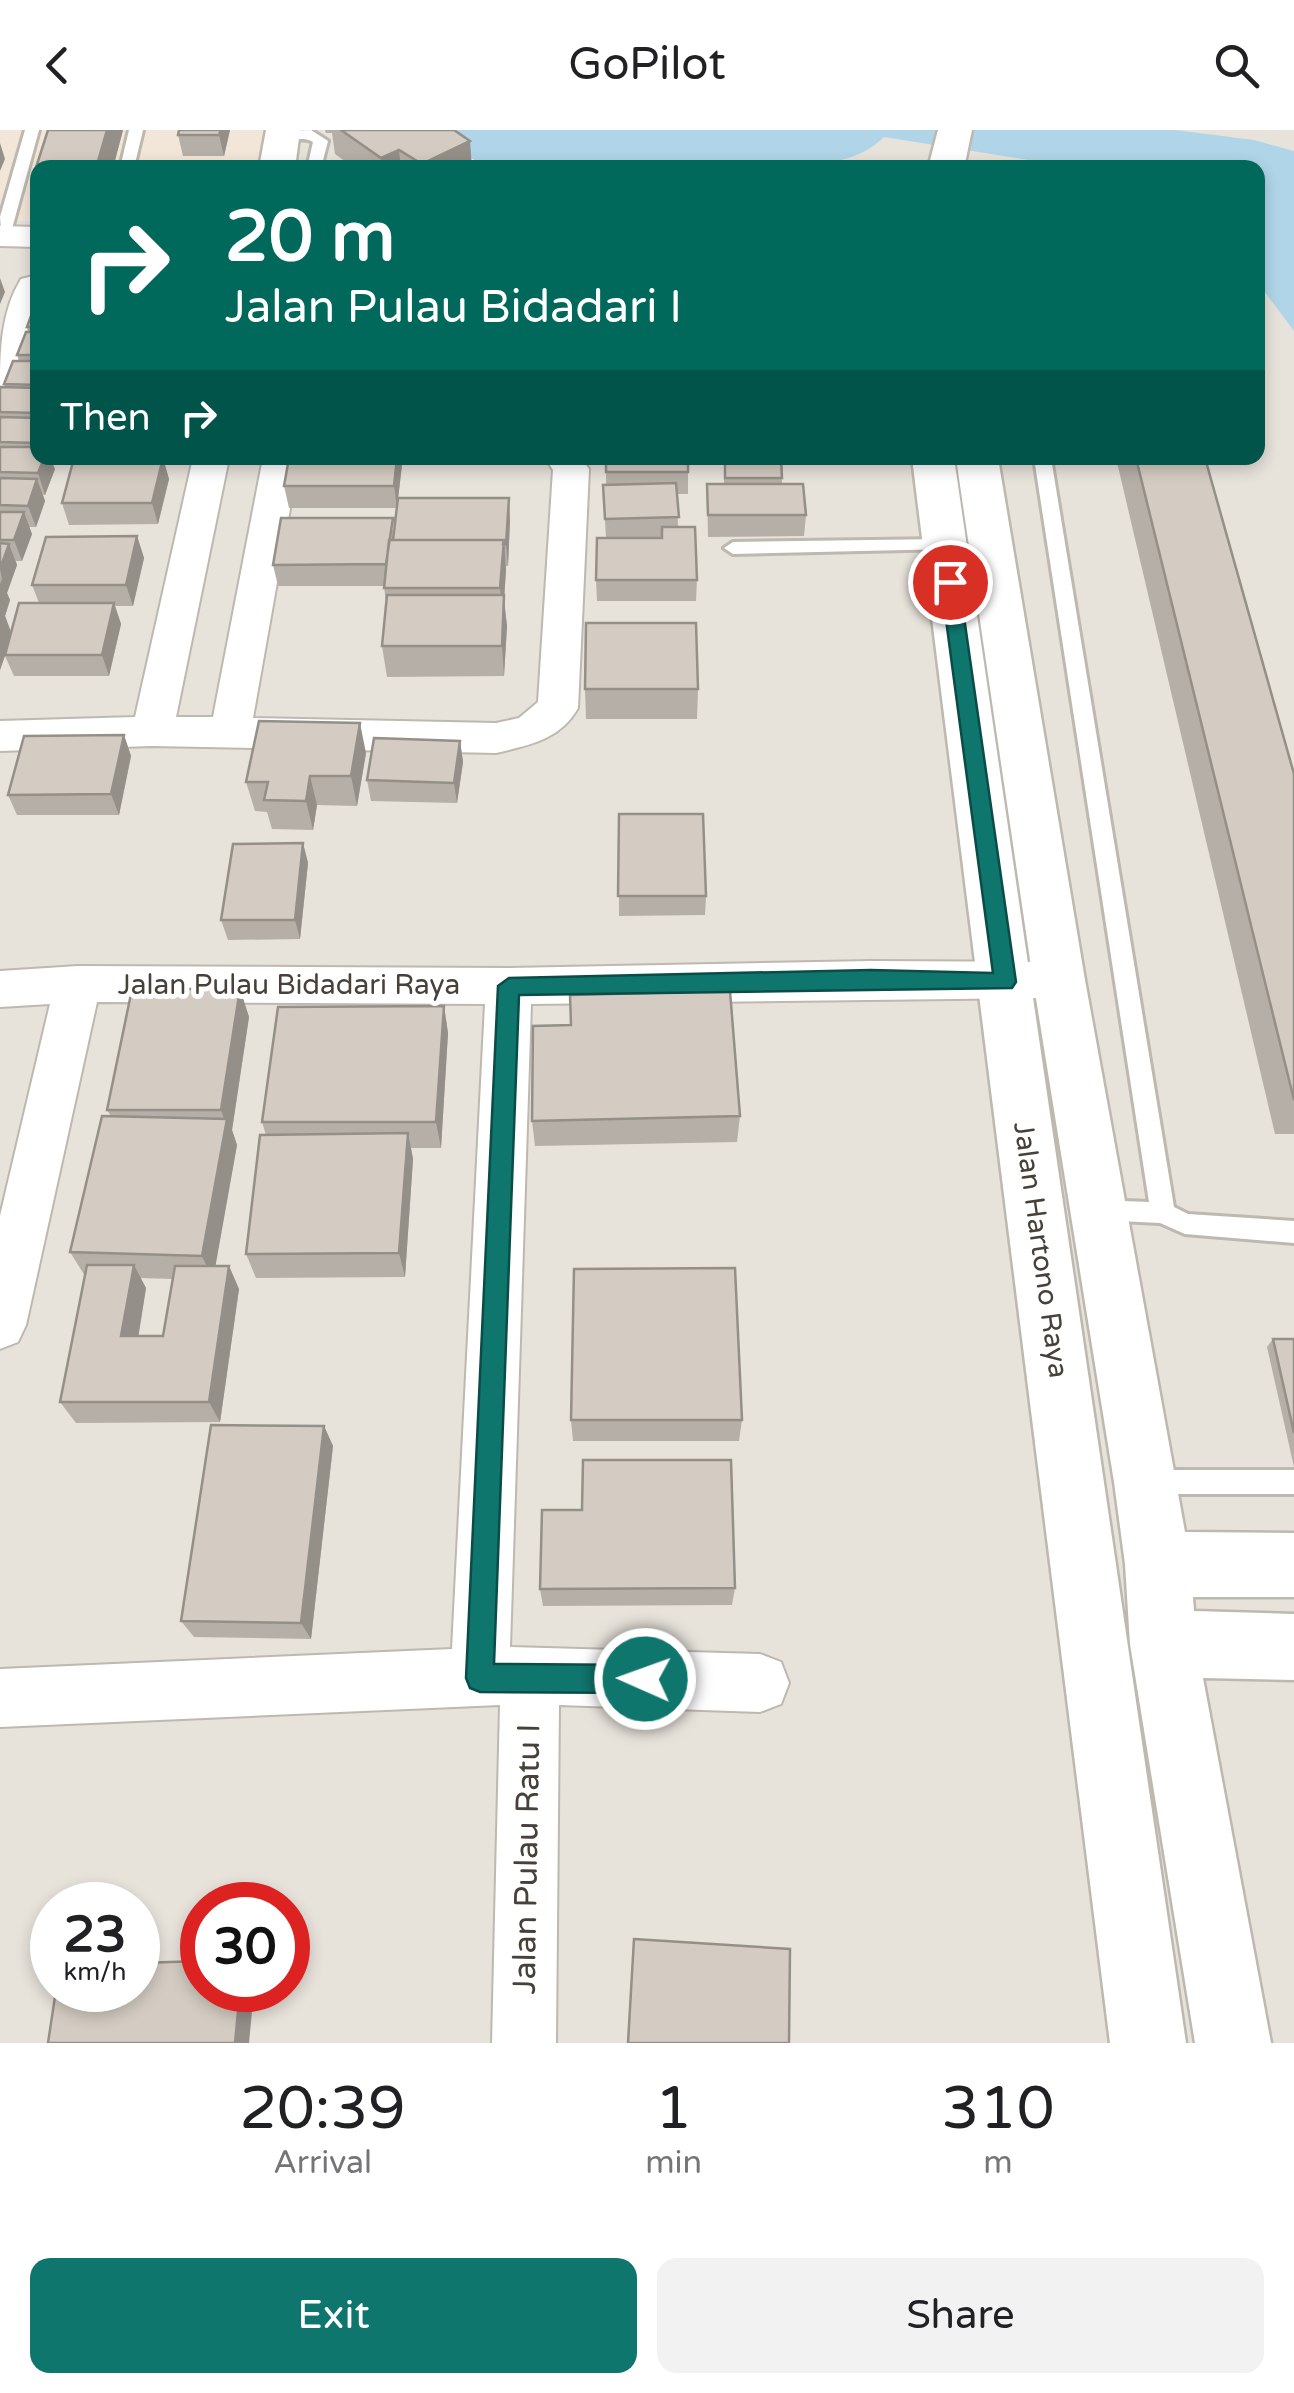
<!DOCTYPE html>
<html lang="en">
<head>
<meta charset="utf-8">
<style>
  body { margin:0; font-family:"Varela Round",sans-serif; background:#f2f2f2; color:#202124; height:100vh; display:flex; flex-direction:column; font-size:38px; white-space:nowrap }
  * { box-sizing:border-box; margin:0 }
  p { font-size:32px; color:#757577 }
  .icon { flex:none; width:55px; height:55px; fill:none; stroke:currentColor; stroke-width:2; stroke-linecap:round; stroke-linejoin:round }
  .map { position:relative; height:1913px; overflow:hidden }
  .drawer { display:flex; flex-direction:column; background:#fff; flex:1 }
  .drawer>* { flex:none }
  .top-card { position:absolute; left:30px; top:30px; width:1235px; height:305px; border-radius:20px; box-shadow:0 5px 15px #0003; background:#00695c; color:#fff; overflow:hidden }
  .speed { position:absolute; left:30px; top:1752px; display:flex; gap:20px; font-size:50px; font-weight:700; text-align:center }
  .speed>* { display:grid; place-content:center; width:130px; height:130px; border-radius:50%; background:#fff; box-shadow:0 5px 15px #0003; line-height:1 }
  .speed small { font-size:25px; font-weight:400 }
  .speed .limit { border:15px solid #d22; background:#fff; color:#111 }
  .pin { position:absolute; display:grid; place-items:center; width:85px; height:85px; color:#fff; margin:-42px; border:5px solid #fff; border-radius:50%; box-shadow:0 2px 10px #0007 }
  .me { position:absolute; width:110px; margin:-55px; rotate:272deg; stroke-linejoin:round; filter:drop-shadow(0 0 8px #0008) }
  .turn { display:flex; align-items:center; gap:35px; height:210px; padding:0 30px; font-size:45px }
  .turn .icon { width:130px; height:130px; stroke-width:2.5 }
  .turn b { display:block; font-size:70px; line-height:85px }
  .then { display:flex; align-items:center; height:95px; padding:0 30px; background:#0003; gap:20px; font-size:38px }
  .eta { display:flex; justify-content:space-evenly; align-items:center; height:170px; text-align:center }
  .eta b { font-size:60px; font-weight:600; line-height:70px }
  .button { display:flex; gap:20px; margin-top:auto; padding:20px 30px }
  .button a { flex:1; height:115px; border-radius:20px; background:#0f766e; color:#fff; font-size:40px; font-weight:600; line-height:115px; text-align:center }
  .button a+a { background:#f2f2f2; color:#202124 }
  header { display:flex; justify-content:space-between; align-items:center; height:130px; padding:0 30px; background:#fff; font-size:45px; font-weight:600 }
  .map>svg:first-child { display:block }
  .residential { fill:#e7e2da; fill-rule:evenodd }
  .commercial { fill:#f2e6d9 }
  .water { fill:#b0d5e8 }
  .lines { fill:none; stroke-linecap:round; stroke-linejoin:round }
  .service-casing { stroke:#beb8af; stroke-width:6 }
  .minor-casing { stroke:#beb8af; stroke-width:4 }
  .tertiary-casing { stroke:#beb8af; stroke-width:5 }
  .service { fill:#fff; fill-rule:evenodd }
  .minor { fill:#fff; fill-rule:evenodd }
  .tertiary { fill:#fff; fill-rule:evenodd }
  .wall { fill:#b6afa7; fill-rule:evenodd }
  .shaded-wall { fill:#948f88 }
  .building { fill:#d4ccc2; stroke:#948f88; stroke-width:2.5 }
  .route { fill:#0f766e; stroke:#0a4d48; stroke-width:2.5 }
  .labels { text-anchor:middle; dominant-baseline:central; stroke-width:10; stroke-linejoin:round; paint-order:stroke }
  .street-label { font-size:28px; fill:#47413a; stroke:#fff }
  .near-street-label { font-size:32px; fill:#47413a; stroke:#fff }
</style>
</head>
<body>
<header><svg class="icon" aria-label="back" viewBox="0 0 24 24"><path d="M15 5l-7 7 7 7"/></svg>GoPilot<svg class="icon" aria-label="search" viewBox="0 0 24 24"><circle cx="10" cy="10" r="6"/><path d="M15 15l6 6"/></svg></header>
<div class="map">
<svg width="1294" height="1913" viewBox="0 0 1294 1913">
  <rect width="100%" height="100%" fill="#f4f1eb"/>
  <path class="residential" d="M0,0H427L475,37L38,38V328H1258V38L813,37L842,0H1294V1913H0ZM52,1775H138V1860H52ZM202,1775H288V1860H202Z"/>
  <path class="commercial" d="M0,0H264L257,37L38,38L37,91H0Z"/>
  <path class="water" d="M444,0H1175L1254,10L1294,21V201L1258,153V38L1073,37L884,7C860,31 828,33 795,37L488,38L466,25Z"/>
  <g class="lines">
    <g class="service-casing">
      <path id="service" d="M25,0H39L10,106L2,111L0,87Z
        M129,0H143L134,38H120Z
        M311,0L328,11L321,38H307L313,12C302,5 286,14 276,5L283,1Z
        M1034,328H1051L1174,1077L1188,1084L1294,1091V1113L1185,1104L1160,1093L1098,1090L1090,1087L1086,1080L1090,1073L1098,1070L1149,1072Z
        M945,409L951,411V419L733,424L724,418L733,412Z
        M1149,1340H1294V1364H1149L1140,1361L1136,1352L1140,1343Z"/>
    </g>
    <g class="minor-casing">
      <path id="minor" d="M0,96L38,97V117L0,116Z
        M33,146L38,147V192L17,252L12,260L0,263C0,224 0,183 21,149Z
        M193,328H229L176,587H213L263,328H299L253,588L496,593L519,588L538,572L553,340L545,328H581L589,339L578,578C560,610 529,615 496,623L152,616L0,621V591L135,587Z
        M871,831L1041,832L1057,837L1064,850L1057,863L1041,868L531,874L510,1517L760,1524L781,1532L789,1553L781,1574L760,1582L559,1575L556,1913H492L500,1575L0,1597V1539L452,1519L485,874L97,872L26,1195L18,1212L0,1219V1086L50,874L0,877V841L78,836L509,838Z"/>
    </g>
    <g class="tertiary-casing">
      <path id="tertiary" d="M266,0H300L295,38H259Z
        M938,0H972L964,38H928Z
        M912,328H954L1186,1913H1110Z
        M956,328H998L1085,850L1185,1402L1294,1403V1467H1193L1194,1481L1294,1484V1550L1203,1548L1271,1913H1195L1130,1514L1125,1434L1114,1352L1033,850Z"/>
    </g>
    <use href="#service" class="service"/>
    <use href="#minor" class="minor"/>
    <use href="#tertiary" class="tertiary"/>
  </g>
  <path class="wall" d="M48,0H123L113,38H38V70L32,50Z
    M179,0H230L224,26H183L178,5Z
    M325,0H454L472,38H354L335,24L332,3H326Z
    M38,175V328H57L55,335H53L55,339L45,365H43L45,371L36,397H29L32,404L22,431H16L17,435L7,463L10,470L5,486L11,502L39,473L32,455L137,406L144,428L133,476H115L121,494L109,546H14L5,526L0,540V257H5L4,254L19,231L17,225L28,202L27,197Z
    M74,328H183V330H163L169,349L158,394L69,395L62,373Z
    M289,328H401L402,335L398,368L510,390L508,436H506L504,470L507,496L504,546L387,547L382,516L386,473L384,456H278L273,435L395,399L397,378H289L284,356Z
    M606,328H688V364H677L678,397L697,450L696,471H597L596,450L606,408L603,355H606Z
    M724,328H781L782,354L806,385L804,406L708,407L707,354H724Z
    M1116,328H1205L1294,644V1004H1275Z
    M585,559H698L697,589H586Z
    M124,605L131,626L119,685H17L8,665Z
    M460,611L463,632L457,673L371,671L367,650Z
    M366,623L357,676L317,675L313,700L272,699L267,682L255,681L246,652Z
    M619,684L706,766L705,785L619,786Z
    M303,713L308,733L300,809L228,810L221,790Z
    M240,859L249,887L232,1000L237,1015L215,1136H229L239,1159L220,1292L76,1293L60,1272L85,1146L70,1122L111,986L107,980ZM140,1148L173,1149L163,1206H138L146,1158Z
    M444,876L448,903L441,1018H411L413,1029L405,1147L256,1148L246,1124L266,1005L262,992Z
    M740,986L737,1012L535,1016L532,991Z
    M1273,1209H1294V1337L1267,1217Z
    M571,1290H742L739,1311H573Z
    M324,1296L333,1316L311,1509L194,1507L181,1491Z
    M735,1458L732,1475L543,1476L540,1459Z"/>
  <path class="shaded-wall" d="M107,0H123L113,38H96Z
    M221,0H230L224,26L219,5Z
    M470,11L472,38H422V34Z
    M0,13L5,29L0,41Z
    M399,20L401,38H382L381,28Z
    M0,148L5,162L0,174Z
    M44,328H50L55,339L45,365L38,343Z
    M163,328L169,349L158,394L152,373Z
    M397,328H401L402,335L397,378L394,356Z
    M37,349L45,371L36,397L28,376Z
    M509,368L510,390L508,436L506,414Z
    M24,382L32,404L22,431L14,410Z
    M137,406L144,428L133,476L126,455Z
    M504,410L506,441L504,470L507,496L504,546L502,516L503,486L500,458Z
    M9,414L17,435L7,463L10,470L5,486L12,505L0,540V454L2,449L0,439Z
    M114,473L121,494L109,546L102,525Z
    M360,593L366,623L357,676L351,646Z
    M124,605L131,626L119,685L111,664Z
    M460,611L463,632L457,673L454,653Z
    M310,646L317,675L313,700L306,671Z
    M303,713L308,733L300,809L295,790Z
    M240,859L249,887L232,1000L237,1015L213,1150L202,1126L226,994L221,980Z
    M444,876L448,903L441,1018L436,992Z
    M408,1003L413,1029L405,1147L399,1123Z
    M134,1135L146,1158L135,1228L121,1206Z
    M229,1136L239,1159L220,1292L209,1272Z
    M324,1296L333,1316L311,1509L301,1493Z
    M240,1860H254L249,1913H235Z"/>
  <path class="building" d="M48,0H107L96,38H38V50H32Z
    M179,0H221L219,5H178Z
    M341,0H454L470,11L422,34L399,20L381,28Z
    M35,175H38V197H27Z
    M26,202H38V225H17Z
    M13,231H38V255L4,254Z
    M0,257L38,258V283L0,282Z
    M0,287L38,288V313L0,312Z
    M0,317H38V328H44L38,343L0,342Z
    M74,328H163L152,373H62Z
    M289,328H397L394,356H284Z
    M606,328H688V342H606Z
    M725,328H781L782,348H725Z
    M1136,328H1205L1294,644V970Z
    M0,348L37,349L28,376L0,375Z
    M676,353L679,387L605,389L603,355Z
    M707,354H803L806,385H708Z
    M398,368H509L506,414H503L504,410H393Z
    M0,382H24L14,410H0Z
    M281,388H393L386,434L273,435Z
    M662,397H695L697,450H596L597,408H662Z
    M137,406L126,455H32L46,407Z
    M389,410H504L500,458H384Z
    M0,413L9,414L0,439Z
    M387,465H504L502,516H382Z
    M19,473H114L102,525H5Z
    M586,493H696L698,559H585Z
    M259,591L360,593L351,646H310L306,671L264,670L268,652H246Z
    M124,605L111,664L8,665L24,606Z
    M374,608L460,611L454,653L367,650Z
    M619,684H703L706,766H618Z
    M303,713L295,790H221L233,714Z
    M132,859H240L221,980H107Z
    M730,861L740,986L532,991L533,896L571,895L570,865Z
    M444,876L436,992H262L278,877Z
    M102,986L227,989L202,1126L70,1122Z
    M408,1003L399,1123L246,1124L260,1005Z
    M87,1135H134L121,1206H163L175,1136H229L209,1272H60Z
    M735,1138L742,1290H571L574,1139Z
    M1273,1209H1294V1303Z
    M211,1295L324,1296L301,1493L181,1491Z
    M583,1330H731L735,1458L540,1459L542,1380H582Z
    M634,1809L790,1819L789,1913H628Z
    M202,1831V1860H240L235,1913H48L56,1860H138V1833Z"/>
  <path class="route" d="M950,445L959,452L1016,852L1012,858L519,865L494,1534L645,1535L655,1539L659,1549L655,1559L645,1563L480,1562L470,1558L466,1548L498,856L509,848L871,840L993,843L941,452Z"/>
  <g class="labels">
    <g class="street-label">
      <text x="289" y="855">Jalan Pulau Bidadari Raya</text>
      <text transform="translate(1041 1120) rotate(82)">Jalan Hartono Raya</text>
    </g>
    <g class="near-street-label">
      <text transform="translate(527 1729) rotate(-89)">Jalan Pulau Ratu I</text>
    </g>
  </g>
</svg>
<div class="speed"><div>23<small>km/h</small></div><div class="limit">30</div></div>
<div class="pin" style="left:950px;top:452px;background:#d93025"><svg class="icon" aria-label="arrive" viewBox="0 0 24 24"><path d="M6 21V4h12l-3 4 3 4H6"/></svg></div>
<svg class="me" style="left:645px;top:1549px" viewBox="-20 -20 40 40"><circle r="17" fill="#0f766e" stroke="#fff" stroke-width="3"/><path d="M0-11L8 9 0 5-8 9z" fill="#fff"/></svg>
<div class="top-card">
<div class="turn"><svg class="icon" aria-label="right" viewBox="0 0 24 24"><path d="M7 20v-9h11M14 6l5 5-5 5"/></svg><div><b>20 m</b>Jalan Pulau Bidadari I</div></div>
<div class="then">Then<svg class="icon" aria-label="right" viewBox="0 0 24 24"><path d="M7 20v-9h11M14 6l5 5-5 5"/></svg></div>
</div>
</div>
<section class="drawer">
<div class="eta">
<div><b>20:39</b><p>Arrival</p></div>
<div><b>1</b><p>min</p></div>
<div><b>310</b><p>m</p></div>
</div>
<div class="button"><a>Exit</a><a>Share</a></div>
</section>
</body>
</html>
